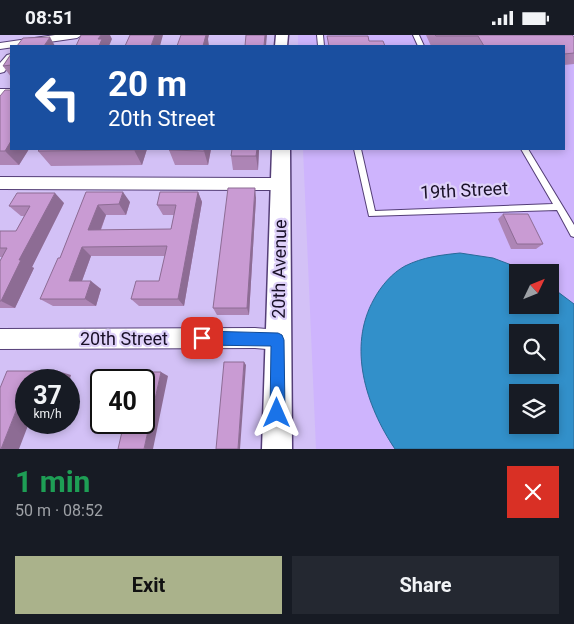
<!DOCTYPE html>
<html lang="en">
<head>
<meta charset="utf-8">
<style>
  body { margin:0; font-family:Roboto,sans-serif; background:#242831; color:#f1f3f6; height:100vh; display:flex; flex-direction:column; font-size:19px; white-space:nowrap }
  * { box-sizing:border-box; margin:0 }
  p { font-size:16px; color:#9ea1a6 }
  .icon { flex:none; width:28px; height:28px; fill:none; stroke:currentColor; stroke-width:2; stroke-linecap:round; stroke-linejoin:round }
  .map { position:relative; height:414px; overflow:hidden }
  .side { display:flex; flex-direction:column; background:#171b24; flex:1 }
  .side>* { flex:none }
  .banner { position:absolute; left:10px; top:10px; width:555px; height:105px; border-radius:0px; box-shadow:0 2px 8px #0003; background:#1a4fa0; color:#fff; overflow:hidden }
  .needle { width:32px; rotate:47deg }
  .buttons { position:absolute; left:509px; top:229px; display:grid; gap:10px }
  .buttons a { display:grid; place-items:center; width:50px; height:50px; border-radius:0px; background:#171b24; box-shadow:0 2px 8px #0003; font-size:25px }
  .speed { position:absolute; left:15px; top:334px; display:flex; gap:10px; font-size:25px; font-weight:700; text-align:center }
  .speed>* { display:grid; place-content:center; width:65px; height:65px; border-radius:50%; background:#171b24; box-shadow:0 2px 8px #0003; line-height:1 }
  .speed small { font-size:12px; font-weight:400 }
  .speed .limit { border:2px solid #111; border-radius:8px; background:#fff; color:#111 }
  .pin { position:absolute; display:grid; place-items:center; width:42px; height:42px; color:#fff; margin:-21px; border-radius:10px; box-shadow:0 2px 8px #0006 }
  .me { position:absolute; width:55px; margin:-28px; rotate:0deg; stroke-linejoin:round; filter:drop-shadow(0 0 4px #0008) }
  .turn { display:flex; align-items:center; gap:18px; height:105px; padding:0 15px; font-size:22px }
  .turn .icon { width:65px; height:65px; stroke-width:2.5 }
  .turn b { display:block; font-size:35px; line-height:42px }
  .round { display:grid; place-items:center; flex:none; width:52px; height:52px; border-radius:0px; background:#242831 }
  .headline { display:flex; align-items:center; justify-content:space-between; height:85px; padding:0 15px }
  h1 { font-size:30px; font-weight:700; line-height:38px; color:#1e9e55 }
  .primary-button { display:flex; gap:10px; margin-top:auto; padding:10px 15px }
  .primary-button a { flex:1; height:58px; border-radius:0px; background:#aab28b; color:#111; font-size:20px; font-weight:700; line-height:58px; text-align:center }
  .primary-button a+a { background:#242831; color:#f1f3f6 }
  .status { display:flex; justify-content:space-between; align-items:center; height:35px; padding:0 25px; background:#171b24; direction:ltr }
  .status svg { height:14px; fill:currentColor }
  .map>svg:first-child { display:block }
  .built { fill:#ceb4fd; fill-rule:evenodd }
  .water { fill:#3290ca; stroke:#2a6a99; fill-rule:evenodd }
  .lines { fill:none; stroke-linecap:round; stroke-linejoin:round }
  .service-casing { stroke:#543e77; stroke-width:2 }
  .minor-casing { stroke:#543e77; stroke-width:2 }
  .tertiary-casing { stroke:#543e77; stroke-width:3 }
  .service { fill:#fff; fill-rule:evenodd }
  .minor { fill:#fff; fill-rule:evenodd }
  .tertiary { fill:#fff; fill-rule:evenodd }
  .wall { fill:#ad85b5 }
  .shaded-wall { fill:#8d6c94 }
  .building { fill:#c99bd3; stroke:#8d6c94 }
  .route { fill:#1a73e8; stroke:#114b97 }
  .labels { text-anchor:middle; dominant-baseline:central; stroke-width:4.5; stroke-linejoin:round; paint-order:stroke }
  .street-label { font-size:18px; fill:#191027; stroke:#ded1f9 }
</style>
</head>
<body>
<div class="status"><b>08:51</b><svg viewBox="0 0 49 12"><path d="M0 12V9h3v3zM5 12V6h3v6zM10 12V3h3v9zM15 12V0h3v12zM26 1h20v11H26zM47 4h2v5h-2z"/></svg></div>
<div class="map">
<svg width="574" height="414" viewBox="0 0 574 414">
  <rect width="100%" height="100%" fill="#d3c1f6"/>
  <path class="built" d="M298,0H574V414H316L303,114H564V11H298ZM518,238H550V270H518ZM518,298H550V330H518ZM518,358H550V390H518Z"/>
  <path class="water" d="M460,218L493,223L530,237L518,238V270H550V251L574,269V414H395C366,371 347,312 374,264C381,251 392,238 405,231C423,222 441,220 460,218ZM518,298H550V330H518ZM518,358H550V390H518Z"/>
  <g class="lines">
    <g class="service-casing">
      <path id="service" d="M317,0H323L324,11H318Z
        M413,0H419L424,11H418Z
        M354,114H361L375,176L553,169L521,114H528L574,190V202L571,201L557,175L369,181Z"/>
    </g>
    <g class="minor-casing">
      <path id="minor" d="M55,0H82L77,3L0,14V8Z
        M11,19V29L4,37L0,38V28L7,20Z
        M0,54H11V62H0Z
        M0,142L281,143L286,145L289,149L286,153L281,155L0,154Z
        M255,293L278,295L285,298L288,305L285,312L278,315L255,313L0,314V294Z"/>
    </g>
    <g class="tertiary-casing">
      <path id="tertiary" d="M276,0H288L287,11H275Z
        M272,114H290L292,414H262Z"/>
    </g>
    <use href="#service" class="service"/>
    <use href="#minor" class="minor"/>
    <use href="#tertiary" class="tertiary"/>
  </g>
  <path class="wall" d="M426,0H573L574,2V29L564,30V11H431Z
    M11,19V42L3,31Z
    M0,61L11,114H29L19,130H0Z
    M40,114H147L142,130L51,131L38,116Z
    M170,114H211L208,130H175L169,115Z
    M259,114L258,135H233L231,121Z
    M86,157L130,167L126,180H106L101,195L171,194L174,180H163L157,170L198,157L202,167L184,271H139L131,264L159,246L165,221H91L82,246L101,254L96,271H53L40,264L60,223Z
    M256,163L249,280H217L213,273Z
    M64,168L32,232L34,233L15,273H0V226L2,222H0V196H16L24,181H21L9,171Z
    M503,179L543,209L536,214H511L498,184Z"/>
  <path class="shaded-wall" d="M101,0H110L112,4L109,11H99L98,4Z
    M155,0H163L160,11H151Z
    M203,0H209L208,4L209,11H203Z
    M265,0H267L266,11H264Z
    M50,2L55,11H44Z
    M11,106V114H29L19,130L5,116Z
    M135,114H147L142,130L134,115Z
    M204,114H211L208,130L204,116Z
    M257,114H259L258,135L256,121Z
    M255,153L256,163L249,280L247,273Z
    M123,157L130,167L126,180L119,169Z
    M198,157L202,167L184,271L178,264Z
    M55,158L64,168L32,232L34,233L15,273L1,266L19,225Z
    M98,170L106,180L97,204L88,195Z
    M82,212L91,221L79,254L69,246Z
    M91,246L101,254L96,271L85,264Z
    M244,327L246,330L240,414H238Z
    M58,336L71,340L69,347V345H55Z
    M161,337L168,341L153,414H144Z
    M22,361L26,362V388H29L19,414H1Z"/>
  <path class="building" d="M81,0H101L98,4H102L99,11H76Z
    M130,0H155L151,11H125Z
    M181,0H206L203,11H177Z
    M246,0H265L264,11H245Z
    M435,0H572L574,2V18L564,19V11H484L478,1H436Z
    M327,1H368L369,6H383L385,11H329Z
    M50,2L44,11H17L23,3Z
    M11,19V30L3,31Z
    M5,55H11V106L5,116H0V61Z
    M40,114H135L134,115L38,116Z
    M170,114H204V116L169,115Z
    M232,114H257L256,121H231Z
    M228,153H255L247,273H213Z
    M86,157H123L119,169L98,170L88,195L171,194L176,170H157L160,157H198L178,264H131L136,246H159L167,211L82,212L69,246H91L85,264H40L58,223H60Z
    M17,158H55L19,225H21L1,266H0V226L7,213H0V196H16L30,171H9Z
    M503,179H528L543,209H517Z
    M224,327H244L238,414H216Z
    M7,336H58L55,345H26V361H22L1,414H0V353Z
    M110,337H161L144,414H118L124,388H144V345H107Z"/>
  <path class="route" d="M202,296L278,298L282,300L284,305L285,378L283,383L277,385L272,383L270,378L271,311L202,310L198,308L196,303L198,298Z"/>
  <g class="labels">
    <g class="street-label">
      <text transform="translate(464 155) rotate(-3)">19th Street</text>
      <text transform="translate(279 234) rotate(-89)">20th Avenue</text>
      <text x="124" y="303">20th Street</text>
    </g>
  </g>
</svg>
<div class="buttons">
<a><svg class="needle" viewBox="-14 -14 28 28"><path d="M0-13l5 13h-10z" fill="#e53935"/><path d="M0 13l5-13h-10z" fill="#9ea1a6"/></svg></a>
<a><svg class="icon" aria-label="search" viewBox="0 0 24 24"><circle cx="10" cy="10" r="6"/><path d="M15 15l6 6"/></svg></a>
<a><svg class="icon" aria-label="layers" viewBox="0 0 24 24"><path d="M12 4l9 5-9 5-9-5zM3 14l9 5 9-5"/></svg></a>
</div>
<div class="speed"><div>37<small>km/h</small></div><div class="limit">40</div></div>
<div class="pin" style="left:202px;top:303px;background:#d93025"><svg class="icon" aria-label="arrive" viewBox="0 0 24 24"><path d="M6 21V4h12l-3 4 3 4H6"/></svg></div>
<svg class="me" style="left:277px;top:378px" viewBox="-20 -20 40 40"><path d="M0-17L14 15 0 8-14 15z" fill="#1a73e8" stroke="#fff" stroke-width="4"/></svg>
<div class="banner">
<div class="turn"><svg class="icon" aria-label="left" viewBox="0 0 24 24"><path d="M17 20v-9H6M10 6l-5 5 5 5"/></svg><div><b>20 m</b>20th Street</div></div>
</div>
</div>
<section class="side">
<div class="headline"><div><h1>1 min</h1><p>50 m · 08:52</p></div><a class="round" style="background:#d93025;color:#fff"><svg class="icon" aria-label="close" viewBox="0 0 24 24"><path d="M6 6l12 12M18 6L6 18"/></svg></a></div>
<div class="primary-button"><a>Exit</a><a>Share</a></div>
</section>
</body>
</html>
